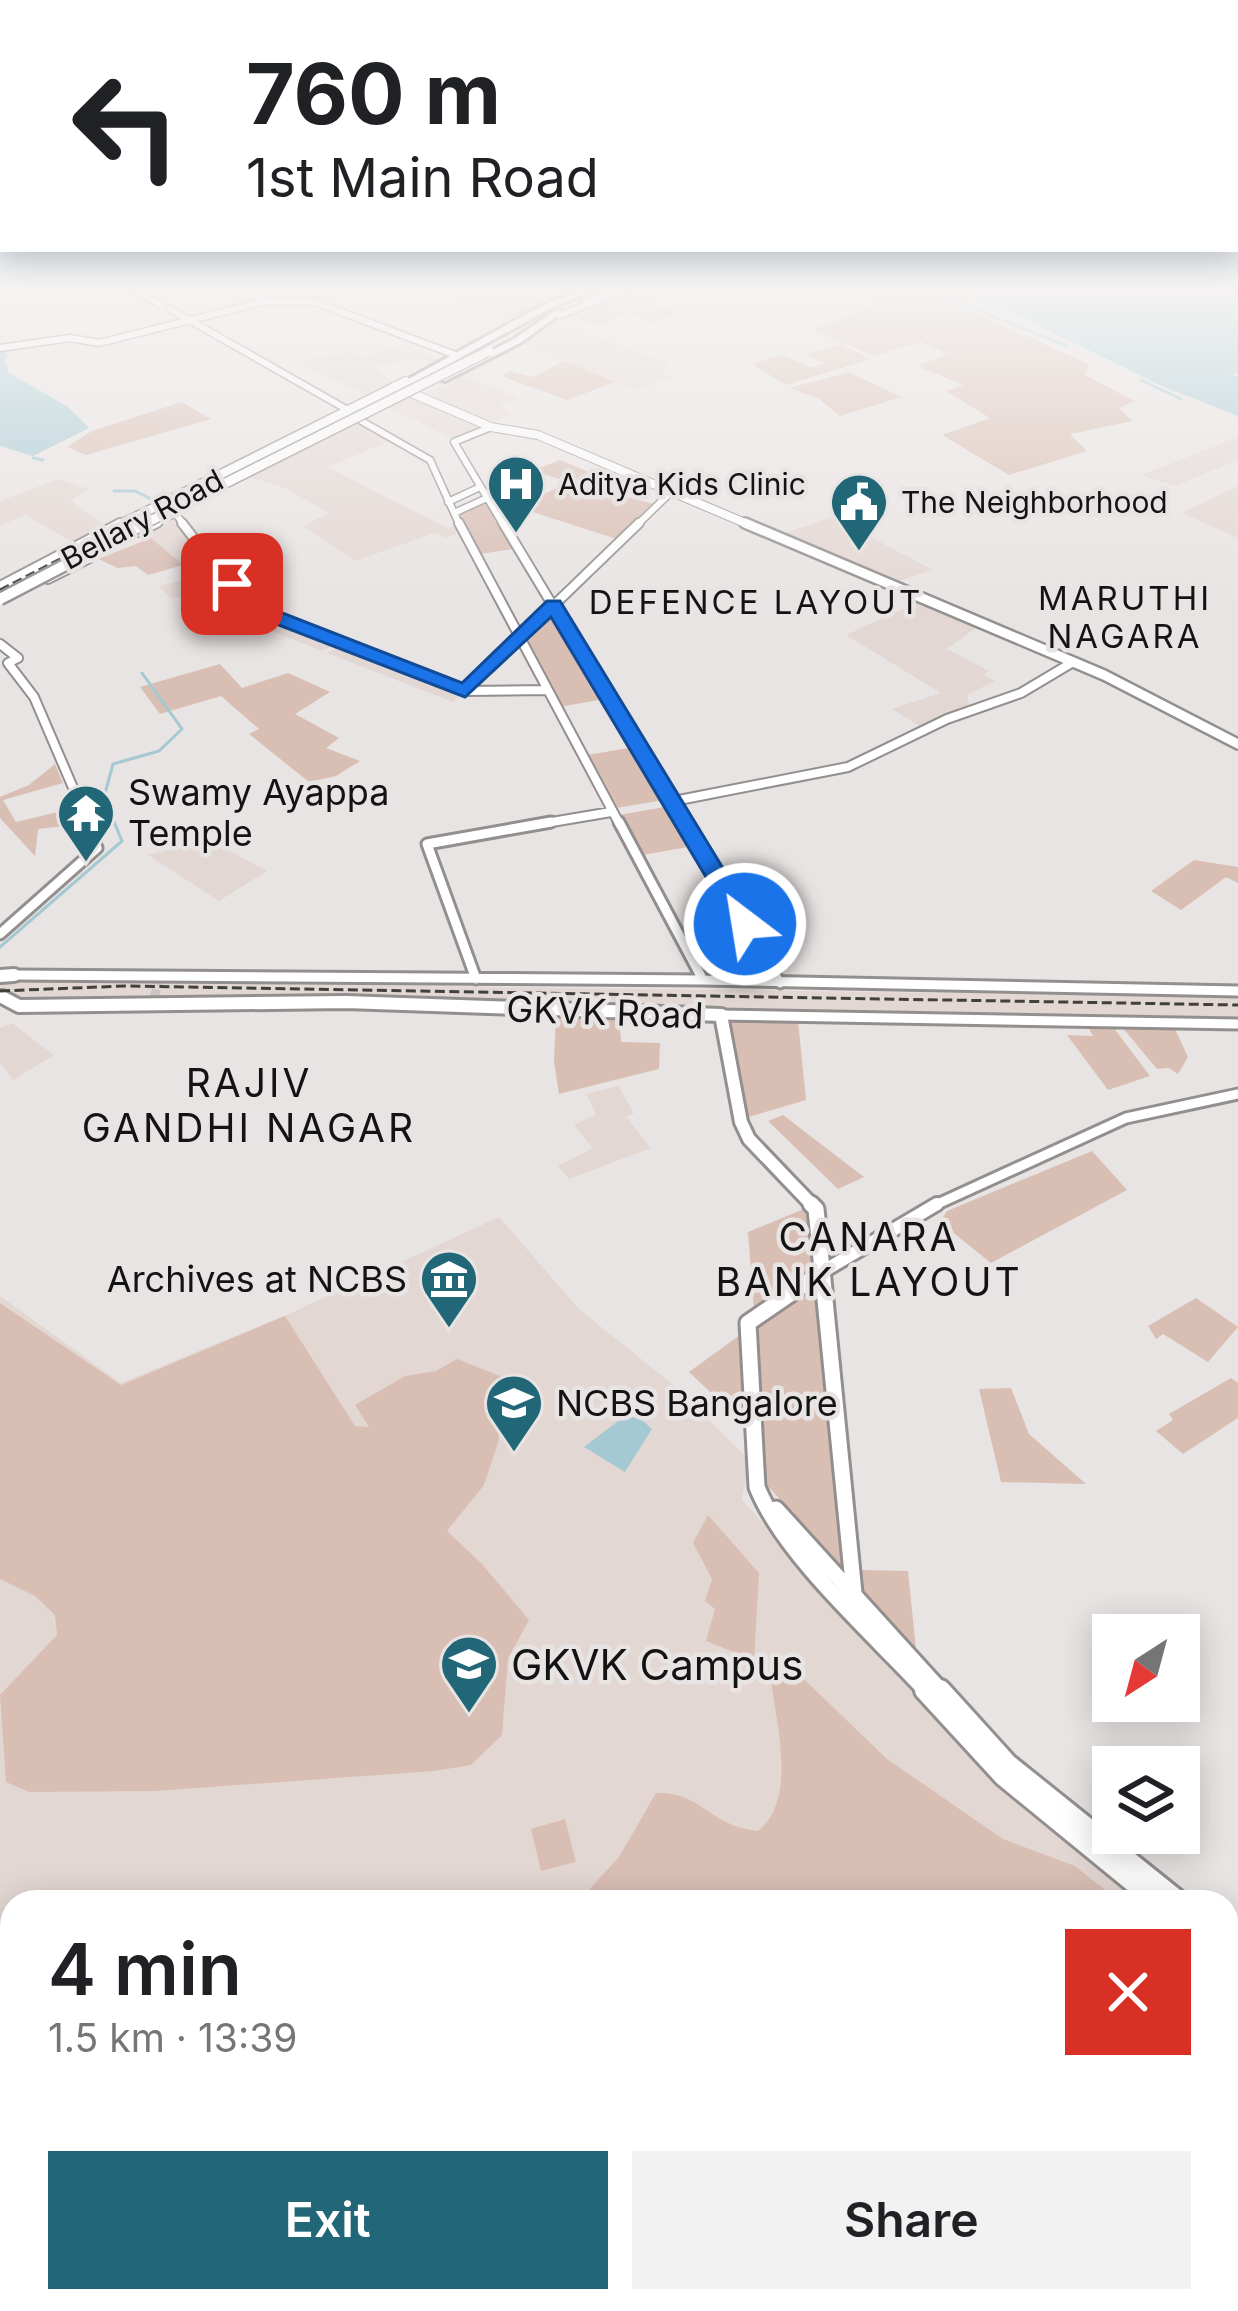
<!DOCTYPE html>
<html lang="en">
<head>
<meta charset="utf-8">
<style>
  body { margin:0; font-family:Inter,sans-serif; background:#f2f2f2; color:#202124; height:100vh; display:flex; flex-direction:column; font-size:45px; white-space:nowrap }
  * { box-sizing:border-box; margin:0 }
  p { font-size:39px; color:#757577 }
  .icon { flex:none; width:66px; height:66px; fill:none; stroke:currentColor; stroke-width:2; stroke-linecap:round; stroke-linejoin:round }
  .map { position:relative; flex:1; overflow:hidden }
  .details { position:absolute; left:0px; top:1890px; width:1239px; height:423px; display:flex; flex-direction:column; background:#fff; border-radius:36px 36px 0 0; box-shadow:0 6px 30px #0003 }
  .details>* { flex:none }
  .top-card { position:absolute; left:0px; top:0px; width:1239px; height:252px; box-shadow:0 6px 30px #0003; background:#fff; color:#202124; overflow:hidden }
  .needle { width:78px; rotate:216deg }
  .buttons { position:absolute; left:1092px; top:1614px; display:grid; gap:24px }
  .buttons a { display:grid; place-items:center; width:108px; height:108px; border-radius:0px; background:#fff; box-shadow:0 6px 30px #0003; font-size:60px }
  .pin { position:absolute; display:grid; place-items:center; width:102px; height:102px; color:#fff; margin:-51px; border-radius:24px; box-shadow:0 6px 18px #0006 }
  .me { position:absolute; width:132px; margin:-66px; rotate:329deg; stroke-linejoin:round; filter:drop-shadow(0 0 9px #0008) }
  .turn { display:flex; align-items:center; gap:42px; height:252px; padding:0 48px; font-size:54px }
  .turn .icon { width:156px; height:156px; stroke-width:2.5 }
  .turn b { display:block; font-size:84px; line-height:102px }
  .round { display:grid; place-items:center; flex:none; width:126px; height:126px; border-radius:0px; background:#f2f2f2 }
  .headline { display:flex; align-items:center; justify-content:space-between; height:204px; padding:0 48px }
  h1 { font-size:72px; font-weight:600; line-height:90px }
  .button { display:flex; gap:24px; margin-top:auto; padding:24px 48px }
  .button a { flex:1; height:138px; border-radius:0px; background:#226777; color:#fff; font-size:48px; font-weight:600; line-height:138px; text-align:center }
  .button a+a { background:#f2f2f2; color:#202124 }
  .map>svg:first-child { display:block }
  .built { fill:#e3d7d3 }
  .green { fill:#d9beb4 }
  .water { fill:#a4c9d3 }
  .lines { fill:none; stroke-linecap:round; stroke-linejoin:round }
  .stream { stroke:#a4c9d3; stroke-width:3 }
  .minor-tunnel { stroke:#c8c5c4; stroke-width:9; stroke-dasharray:9 4.5; stroke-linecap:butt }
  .minor-far3-casing { stroke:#938f8e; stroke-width:9 }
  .minor-far2-casing { stroke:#938f8e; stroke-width:12 }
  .minor-far1-casing { stroke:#938f8e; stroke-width:15 }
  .minor-casing { stroke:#938f8e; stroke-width:18 }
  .major-far4-casing { stroke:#938f8e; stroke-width:10 }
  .major-far3-casing { stroke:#938f8e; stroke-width:14 }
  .major-far2-casing { stroke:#938f8e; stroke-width:18 }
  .major-far1-casing { stroke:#938f8e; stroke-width:21 }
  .major-casing { stroke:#938f8e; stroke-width:26 }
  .highway-casing { stroke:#938f8e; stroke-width:6 }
  .minor-far3 { stroke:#fff; stroke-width:6 }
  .minor-far2 { stroke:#fff; stroke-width:8 }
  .minor-far1 { stroke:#fff; stroke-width:9 }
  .minor { stroke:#fff; stroke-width:12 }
  .major-far4 { stroke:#fff; stroke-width:8 }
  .major-far3 { stroke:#fff; stroke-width:9 }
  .major-far2 { stroke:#fff; stroke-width:12 }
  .major-far1 { stroke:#fff; stroke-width:15 }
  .major { stroke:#fff; stroke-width:20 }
  .highway { fill:#fff; fill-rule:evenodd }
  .rail { stroke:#41403f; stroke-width:3; stroke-dasharray:10 4.5; stroke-linecap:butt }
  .highway-bridge-far1-casing { stroke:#938f8e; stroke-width:12; stroke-linecap:butt }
  .highway-bridge-casing { stroke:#938f8e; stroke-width:15; stroke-linecap:butt }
  .highway-bridge-far1 { stroke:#fff; stroke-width:9 }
  .highway-bridge { stroke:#fff; stroke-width:10 }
  .route { fill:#1a73e8; stroke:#114b97; stroke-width:3 }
  .labels { text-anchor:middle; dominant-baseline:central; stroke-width:9; stroke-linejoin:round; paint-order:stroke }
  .far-poi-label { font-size:30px; fill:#141313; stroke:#e8e4e3; text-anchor:start }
  .far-street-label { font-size:30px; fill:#141313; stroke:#e8e4e3 }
  .far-neighbourhood-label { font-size:33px; letter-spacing:3px; fill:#141313; stroke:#e8e4e3 }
  .poi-label { font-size:36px; fill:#141313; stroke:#e8e4e3; text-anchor:start }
  .street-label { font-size:36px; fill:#141313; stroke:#e8e4e3 }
  .neighbourhood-label { font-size:39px; letter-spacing:3px; fill:#141313; stroke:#e8e4e3 }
  .near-poi-label { font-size:42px; fill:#141313; stroke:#e8e4e3; text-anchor:start }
</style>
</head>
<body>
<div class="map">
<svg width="1238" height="2311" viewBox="0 0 1238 2311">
  <rect width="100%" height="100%" fill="#e8e4e3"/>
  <path class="built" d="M556,321L671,365L660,372L672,377L633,390L519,343Z
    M407,345L443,361L434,365L420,358L375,367L395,384L369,396L298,362L352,351L360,357Z
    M459,374L518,398L498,406L515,414L492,421L424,393L457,381L452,377Z
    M411,395L416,396L482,428L452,438L388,407Z
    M359,422L393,440L327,467L447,528L458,525L461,532L446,538L435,533L355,561L303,526L329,513L285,488L249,477Z
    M1238,437V460L1175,486L1142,475Z
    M59,479L88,489L71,501L107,527L75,544L26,515L0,525V501Z
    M1238,486V538L1182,513Z
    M175,517L196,547L271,617L337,644L322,651L267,629L246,633L239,628L250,624L243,615L233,613L205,589L172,599L158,586L197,577L144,533Z
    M833,517L933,570L890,584L776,536Z
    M916,603L976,628L947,649L989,671L984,675L995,681L967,695L970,707L921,727L892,709L941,693L846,635Z
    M341,645L462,693L453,702L327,653Z
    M209,840L267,871L219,901L148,855Z
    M50,981L1238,997V1020L287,999L24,1003L0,998V983Z
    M12,1023L54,1055L13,1080L0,1062V1028Z
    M618,1086L634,1113L626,1117L651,1148L569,1179L558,1166L593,1148L574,1125L596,1114L586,1094Z
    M499,1217L579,1309L671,1383L749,1460L742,1500L992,1775L1147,1902H12V2301H1227V1968L1238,1977V2311H0V1296L121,1383L293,1312Z"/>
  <path class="green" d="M440,289H568L578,292L515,321Z
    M918,289L1089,364L1085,375L1135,401L1119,408L1133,421L1070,434L1087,451L1009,475L942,435L990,418L946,391L963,385L917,366L947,354L921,342L874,356L812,330L885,302L859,291Z
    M628,295L678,313L654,323L628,312L599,325L572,317Z
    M839,344L871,359L786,385L752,364L782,355L812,368L824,363L805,355Z
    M564,361L615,382L567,400L501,376L509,371L533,377Z
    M849,372L901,397L840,416L819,399L790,388Z
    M182,402L211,419L86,455L67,447L92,431Z
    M560,460L603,478L589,487L654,504L617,539L517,507L569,482L533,471Z
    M485,500L513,549L480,554L457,512Z
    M151,538L183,565L148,575L136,566L118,568L98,559Z
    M553,613L597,688L604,699L559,707L525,639Z
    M220,664L242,688L288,673L330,692L295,714L339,738L326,748L360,761L336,776L309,782L249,734L259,729L221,696L160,714L140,687Z
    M634,747L664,800L616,808L588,755Z
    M55,764L63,783L3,800L16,822L75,808L85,824L38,829L35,856L0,818V797L29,785Z
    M670,806L694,846L642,855L619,815Z
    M1194,860L1238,867V883L1226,877L1181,910L1151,891Z
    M556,1015L619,1016L621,1042L660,1043L659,1069L559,1094L554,1061Z
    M730,1020L798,1021L806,1100L745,1118Z
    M1087,1025L1113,1027L1150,1076L1108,1090L1067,1035L1093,1036Z
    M1122,1027H1174L1188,1057L1178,1074L1169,1068L1157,1069Z
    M783,1115L864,1177L838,1189L768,1121Z
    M1092,1151L1127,1190L991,1263L940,1222L947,1211Z
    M804,1209L812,1211L814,1266L754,1309L748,1232Z
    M819,1283L847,1574L767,1485L756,1329Z
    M1196,1298L1238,1327L1208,1362L1163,1334L1156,1339L1148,1326Z
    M0,1303L121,1385L285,1316L355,1426L369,1427L355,1405L405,1376L436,1371L457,1359L523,1385L501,1416L498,1443L484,1485L447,1531L482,1564L529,1620L508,1658L502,1735L471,1765L434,1771L155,1791L29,1792L6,1782L0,1695L57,1635L55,1615L35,1596L0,1579Z
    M744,1332L750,1422L746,1426L689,1372Z
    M1231,1378L1238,1383V1418L1183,1454L1156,1431L1173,1420L1169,1414Z
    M1011,1388L1029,1434L1086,1484L1001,1482L979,1389Z
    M708,1515L759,1573L754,1660L706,1641L715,1609L705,1601L712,1579L693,1543Z
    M860,1570L908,1571L916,1649L864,1594Z
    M784,1660L887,1759L1003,1839L1075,1866L1120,1902H548L587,1892L619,1857L656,1793C702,1791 708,1826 758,1831C799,1799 775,1719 770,1674Z
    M565,1819L576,1862L541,1871L531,1829Z
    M375,2301H1213L1222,2311H337Z"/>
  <path class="water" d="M963,289H1238V373L1227,375L1238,376V416L1164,387Z
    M0,348L8,354L5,361L9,373L68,407L89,428L33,456L0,446Z
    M626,1415L642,1420L652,1429L625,1472L584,1447Z"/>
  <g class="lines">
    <path class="stream" d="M925,289L1067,346
      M1141,380L1181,399
      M33,458L43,460
      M114,491H135L157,502
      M0,947L122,841L104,797L113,764L159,751L182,729L142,673"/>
    <path class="minor-tunnel" d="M154,998L159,980"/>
    <g class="minor-far3-casing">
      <path id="minor-far3" d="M133,289L161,305
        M254,289L266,301L315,302L458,356
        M170,309L346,409
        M560,315L630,289
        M0,348L70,338L99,343L266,301
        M358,419L430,460L460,526
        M491,427L454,442L504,526
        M448,502L480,487
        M175,513L185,526
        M454,513L487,498
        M115,526L406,380
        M151,526L175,513
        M636,526L671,492"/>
    </g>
    <g class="minor-far2-casing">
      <path id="minor-far2" d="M182,523L224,577L270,615L465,691L546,690
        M459,523L620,825
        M503,523L685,825
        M139,532L157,523
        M48,579L90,558
        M0,586L120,523
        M0,644L18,658L8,663L34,697L89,825
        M465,691L639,523
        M679,800L848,767L947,719L1021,693L1073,662
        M534,825L611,812"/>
    </g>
    <g class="minor-far1-casing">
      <path id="minor-far1" d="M619,822L703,980
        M683,822L780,983
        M0,934L97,848L87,822
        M14,975L703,980L1238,991
        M476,979L427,844L551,822
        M721,1015L1238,1024
        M931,1207L1126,1118L1238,1094"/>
    </g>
    <g class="minor-casing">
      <path id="minor" d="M822,1272L937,1204"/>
    </g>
    <g class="major-far4-casing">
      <path id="major-far4" d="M395,386L491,427L538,435L752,526"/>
    </g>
    <g class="major-far3-casing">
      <path id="major-far3" d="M745,523L1104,675L1238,744"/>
    </g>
    <g class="major-far2-casing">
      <path id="major-far2" d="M0,976L14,975
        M2,997L19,1006L346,1002L721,1015L741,1122L749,1139L814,1207"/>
    </g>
    <g class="major-far1-casing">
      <path id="major-far1" d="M811,1204L816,1209L854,1593
        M822,1272L748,1323L757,1487C785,1557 876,1636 928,1693
        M776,1509L943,1693"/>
    </g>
    <g class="major-casing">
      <path id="major" d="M925,1690L1004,1776L1158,1902
        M940,1690L1007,1764L1179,1902
        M1227,1940L1238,1949
        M1227,1956L1238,1965"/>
    </g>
    <g class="highway-casing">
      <path id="highway" d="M586,289H597L551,308L402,390L0,594V587L396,386L545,304Z
        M613,289H624L586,303L579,301Z
        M556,310L563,312L520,343L445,381L438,379L514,339Z"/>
    </g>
    <use href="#minor-far3" class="minor-far3"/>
    <use href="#minor-far2" class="minor-far2"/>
    <use href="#minor-far1" class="minor-far1"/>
    <use href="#minor" class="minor"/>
    <use href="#major-far4" class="major-far4"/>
    <use href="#major-far3" class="major-far3"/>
    <use href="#major-far2" class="major-far2"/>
    <use href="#major-far1" class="major-far1"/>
    <use href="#major" class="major"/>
    <use href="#highway" class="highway"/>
    <path class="rail" d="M0,590L174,500
      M0,991L125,986L1238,1005"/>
    <g class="highway-bridge-far1-casing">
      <path id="highway-bridge-far1" d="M140,526L489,351"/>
    </g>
    <g class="highway-bridge-casing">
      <path id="highway-bridge" d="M0,599L146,523"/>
    </g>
    <use href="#highway-bridge-far1" class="highway-bridge-far1"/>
    <use href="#highway-bridge" class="highway-bridge"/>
  </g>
  <linearGradient id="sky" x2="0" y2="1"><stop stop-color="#8dbce0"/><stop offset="0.47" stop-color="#f5f3f2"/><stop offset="1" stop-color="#f5f3f2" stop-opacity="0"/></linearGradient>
  <rect width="1238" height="612" fill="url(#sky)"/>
  <path class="route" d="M232,579L277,611L462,683L547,601H560L757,924L745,931L737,929L551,617L465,697L263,619L225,588L223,584Z"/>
  <defs>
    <g id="hospital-pin" transform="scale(3)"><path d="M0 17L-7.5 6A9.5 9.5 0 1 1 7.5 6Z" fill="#226777" stroke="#e8e4e3"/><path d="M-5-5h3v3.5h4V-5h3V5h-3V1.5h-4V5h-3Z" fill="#fff"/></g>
    <g id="civic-pin" transform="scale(3)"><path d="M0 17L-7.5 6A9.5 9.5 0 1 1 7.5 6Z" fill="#226777" stroke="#e8e4e3"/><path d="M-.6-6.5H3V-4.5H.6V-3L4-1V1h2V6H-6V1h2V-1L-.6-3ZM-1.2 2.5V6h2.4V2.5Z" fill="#fff"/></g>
    <g id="temple-pin" transform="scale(3)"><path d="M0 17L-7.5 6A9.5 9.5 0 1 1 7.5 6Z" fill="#226777" stroke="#e8e4e3"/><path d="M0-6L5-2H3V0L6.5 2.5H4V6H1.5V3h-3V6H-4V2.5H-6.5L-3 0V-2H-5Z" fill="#fff"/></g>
    <g id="museum-pin" transform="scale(3)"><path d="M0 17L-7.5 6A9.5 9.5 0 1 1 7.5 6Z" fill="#226777" stroke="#e8e4e3"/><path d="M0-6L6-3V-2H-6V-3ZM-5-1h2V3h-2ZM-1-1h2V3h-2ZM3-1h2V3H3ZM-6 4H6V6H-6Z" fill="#fff"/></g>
    <g id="university-pin" transform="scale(3)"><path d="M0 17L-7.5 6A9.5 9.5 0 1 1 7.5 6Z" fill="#226777" stroke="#e8e4e3"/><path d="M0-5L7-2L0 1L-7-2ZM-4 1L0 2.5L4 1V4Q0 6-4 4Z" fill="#fff"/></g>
  </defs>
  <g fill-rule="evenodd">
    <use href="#hospital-pin" x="516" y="484"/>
    <use href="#civic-pin" x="859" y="502"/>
    <use href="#temple-pin" x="86" y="813"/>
    <use href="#museum-pin" x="449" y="1279"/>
    <use href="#university-pin" x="514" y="1403"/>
    <use href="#university-pin" x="469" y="1664"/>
  </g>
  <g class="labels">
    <g class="far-poi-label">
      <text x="558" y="484">Aditya Kids Clinic</text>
      <text x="901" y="502">The Neighborhood</text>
    </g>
    <g class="far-street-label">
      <text transform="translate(142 519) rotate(-28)">Bellary Road</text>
    </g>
    <g class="far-neighbourhood-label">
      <text x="1125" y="598">MARUTHI<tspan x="1125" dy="38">NAGARA</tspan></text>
      <text x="756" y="602">DEFENCE LAYOUT</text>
    </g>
    <g class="poi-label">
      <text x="128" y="792">Swamy Ayappa<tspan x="128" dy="41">Temple</tspan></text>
      <text x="407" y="1279" text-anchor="end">Archives at NCBS</text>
      <text x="556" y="1403">NCBS Bangalore</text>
    </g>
    <g class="street-label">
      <text transform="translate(605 1012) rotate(2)">GKVK Road</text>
    </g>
    <g class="neighbourhood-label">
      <text x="249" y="1082">RAJIV<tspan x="249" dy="45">GANDHI NAGAR</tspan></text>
      <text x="869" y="1236">CANARA<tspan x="869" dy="45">BANK LAYOUT</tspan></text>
    </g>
    <g class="near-poi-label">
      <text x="511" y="1664">GKVK Campus</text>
    </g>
  </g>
</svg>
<div class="buttons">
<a><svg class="needle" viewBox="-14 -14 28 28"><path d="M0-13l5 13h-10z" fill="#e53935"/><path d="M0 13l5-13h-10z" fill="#757577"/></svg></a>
<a><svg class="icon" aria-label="layers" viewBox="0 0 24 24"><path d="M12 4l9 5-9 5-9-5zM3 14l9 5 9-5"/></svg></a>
</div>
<div class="pin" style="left:232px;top:584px;background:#d93025"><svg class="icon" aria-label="arrive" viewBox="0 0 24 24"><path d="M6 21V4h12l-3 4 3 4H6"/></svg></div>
<svg class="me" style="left:745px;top:924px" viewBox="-20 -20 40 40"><circle r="17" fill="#1a73e8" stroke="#fff" stroke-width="3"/><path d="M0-11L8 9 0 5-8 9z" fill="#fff"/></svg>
<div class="top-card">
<div class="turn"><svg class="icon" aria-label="left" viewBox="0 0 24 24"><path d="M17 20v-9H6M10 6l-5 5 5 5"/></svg><div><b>760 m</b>1st Main Road</div></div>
</div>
<section class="details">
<div class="headline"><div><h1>4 min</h1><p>1.5 km · 13:39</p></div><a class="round" style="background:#d93025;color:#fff"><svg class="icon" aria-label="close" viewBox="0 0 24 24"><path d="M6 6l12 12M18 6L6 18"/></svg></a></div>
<div class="button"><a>Exit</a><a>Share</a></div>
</section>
</div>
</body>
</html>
